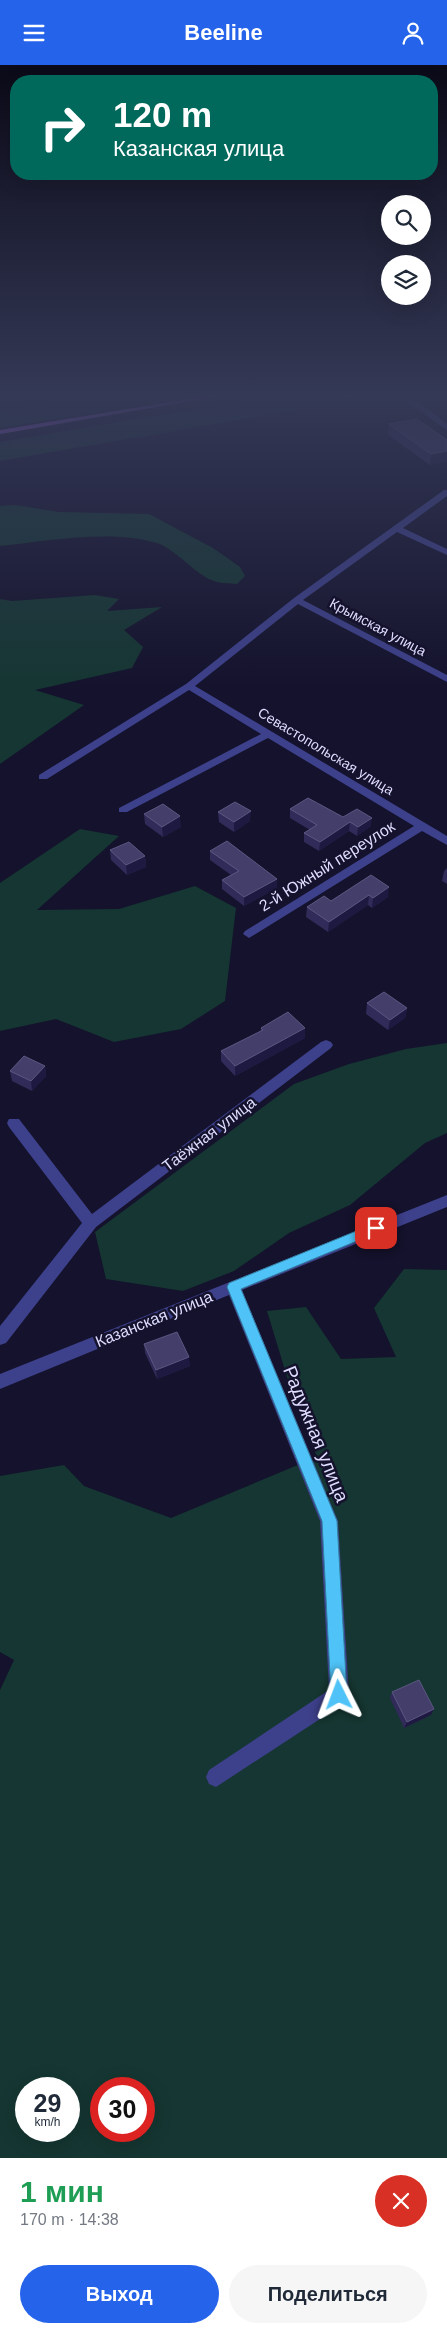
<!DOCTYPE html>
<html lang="ru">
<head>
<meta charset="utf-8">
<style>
  body { margin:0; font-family:Arial,sans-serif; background:#f6f6f7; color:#1f2937; height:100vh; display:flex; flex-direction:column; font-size:19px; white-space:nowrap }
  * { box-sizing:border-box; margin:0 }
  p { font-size:16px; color:#747a83 }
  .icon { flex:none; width:28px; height:28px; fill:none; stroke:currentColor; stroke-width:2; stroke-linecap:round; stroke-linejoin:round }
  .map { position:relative; height:2093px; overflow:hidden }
  .details { display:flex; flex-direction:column; background:#fff; flex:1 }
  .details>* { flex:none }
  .banner { position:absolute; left:10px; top:10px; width:428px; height:105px; border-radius:20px; box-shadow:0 5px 20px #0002; background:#00695c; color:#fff; overflow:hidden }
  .fabs { position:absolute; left:381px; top:130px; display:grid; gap:10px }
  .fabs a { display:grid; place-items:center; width:50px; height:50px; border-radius:50%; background:#fff; box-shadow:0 5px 20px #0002; font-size:25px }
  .speed { position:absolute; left:15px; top:2012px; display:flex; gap:10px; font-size:25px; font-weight:700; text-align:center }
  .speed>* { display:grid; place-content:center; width:65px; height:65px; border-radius:50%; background:#fff; box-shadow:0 5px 20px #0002; line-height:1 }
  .speed small { font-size:12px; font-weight:400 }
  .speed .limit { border:8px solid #d22; background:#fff; color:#111 }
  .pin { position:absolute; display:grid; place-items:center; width:42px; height:42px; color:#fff; margin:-21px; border-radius:10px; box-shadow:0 2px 8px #0006 }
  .me { position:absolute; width:55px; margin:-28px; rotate:357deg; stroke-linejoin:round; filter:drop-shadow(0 0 4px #0008) }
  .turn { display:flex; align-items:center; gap:18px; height:105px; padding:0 20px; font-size:22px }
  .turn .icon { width:65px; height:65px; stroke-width:2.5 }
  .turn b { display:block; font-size:35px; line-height:42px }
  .round { display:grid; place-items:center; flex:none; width:52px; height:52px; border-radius:26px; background:#f6f6f7 }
  .head { display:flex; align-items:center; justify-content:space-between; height:85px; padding:0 20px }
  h1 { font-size:30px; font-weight:600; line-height:38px; color:#1e9e55 }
  .button { display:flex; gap:10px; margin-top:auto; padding:10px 20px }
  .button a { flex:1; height:58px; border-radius:30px; background:#2563eb; color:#fff; font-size:20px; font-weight:600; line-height:58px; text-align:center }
  .button a+a { background:#f6f6f7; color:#1f2937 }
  header { display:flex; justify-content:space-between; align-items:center; height:65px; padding:0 20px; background:#2563eb; color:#fff; font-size:22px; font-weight:600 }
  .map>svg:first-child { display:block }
  .green { fill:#153632; fill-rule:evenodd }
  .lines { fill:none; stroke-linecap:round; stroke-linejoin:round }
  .minor { fill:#3d408a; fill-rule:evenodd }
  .primary { fill:#b965fe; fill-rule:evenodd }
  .wall { fill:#312b59 }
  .shaded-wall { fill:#1e1940 }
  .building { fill:#443e6b; stroke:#5c5782 }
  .route { fill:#4fc3f7; stroke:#337fa1 }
  .labels { text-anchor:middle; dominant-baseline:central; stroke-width:5; stroke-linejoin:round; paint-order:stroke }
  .far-street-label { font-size:14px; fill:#deddff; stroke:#14122c }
  .street-label { font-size:16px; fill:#deddff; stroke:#14122c }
  .near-street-label { font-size:19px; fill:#deddff; stroke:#14122c }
</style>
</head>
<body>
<header><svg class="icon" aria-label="menu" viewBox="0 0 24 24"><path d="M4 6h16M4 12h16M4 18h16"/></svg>Beeline<svg class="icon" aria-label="person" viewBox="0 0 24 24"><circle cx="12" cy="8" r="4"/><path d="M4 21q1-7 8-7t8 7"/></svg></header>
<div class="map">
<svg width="447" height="2093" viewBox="0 0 447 2093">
  <rect width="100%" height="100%" fill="#14122c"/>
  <path class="green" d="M88,331H193L171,335L121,338L98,347L0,363V345Z
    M272,331H350L338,338L0,396V377Z
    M15,440L59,447L149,449L213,483L240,502L245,511L237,519C230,518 221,519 214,516C197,511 177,485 157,478C110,464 47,476 0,481V441Z
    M95,530L119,534L107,546L162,542L124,565L143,582L132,603L35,625L84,640L0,699V534L12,536Z
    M80,764L119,771L37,845L119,844L195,821L236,843L225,936L181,964L114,977L56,954L0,966V818Z
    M447,978V1068L425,1078L350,1140L289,1168L234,1206L183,1226L106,1214L95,1167L294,1019L349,999L406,984Z
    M404,1204L447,1205V2093H0V1625L14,1595L0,1587V1411L64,1400L84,1421L171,1453L317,1392L291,1325L267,1246L306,1242L341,1294L396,1292L374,1243ZM26,2024H69V2066H26ZM101,2024H144V2066H101Z"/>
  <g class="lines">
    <path class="minor" d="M394,331C415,329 432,348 447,359V365L410,339Z
      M444,425H447V431L403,463L447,484V490L397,467L303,535L447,610V617L298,539L195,621L447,771V780L422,766L249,873L243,869L245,866L414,761L268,673L127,747H119V743L261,669L189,625L47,714H39V710L186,619L294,533Z
      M326,975L331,977L333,980L331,983L96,1162L6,1278L0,1280V1261L82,1158L9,1062L7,1058L9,1054H19L92,1149L321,977Z
      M447,1130V1142L242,1225L338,1456L349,1630L346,1637L216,1722L209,1719L206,1712L209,1705L329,1625L320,1456L229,1230L0,1324V1309Z"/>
    <path class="primary" d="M206,331H221L0,369V365Z"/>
  </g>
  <path class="wall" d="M389,359L447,375L430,400L388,370Z
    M290,744L343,752L371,761L357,771L349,766L319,786L304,777V768L310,765L290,753Z
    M218,747L250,756L234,767L219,757Z
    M144,749L181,762L163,772L145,759Z
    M110,785L145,791L146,802L127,810L111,795Z
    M210,786L277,814V823L244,841L222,824V815L231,810L210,795Z
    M447,803V819L442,816L444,806Z
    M371,810L388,832L372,843L368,840L328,867L306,852L307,842L331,836Z
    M367,938L407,943L405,953L388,965L366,949Z
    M261,963L305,973L235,1011L221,996V986L260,967Z
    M45,1001L46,1011L32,1026L12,1016L10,1006Z
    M144,1279L190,1301L157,1314L145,1288Z
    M392,1627L431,1650L404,1663L390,1633Z"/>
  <path class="shaded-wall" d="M447,386V397L430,400L431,389Z
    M251,746L250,756L234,767V757Z
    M180,751L181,762L163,772L162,762Z
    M372,753L371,761L357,771L358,762Z
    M350,757L349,766L319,786L320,777Z
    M145,791L146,802L127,810L126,800Z
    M277,814V823L244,841V832Z
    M389,822L388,832L372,843L373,833Z
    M369,830L368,840L328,867L329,857Z
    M407,943L405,953L388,965L390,955Z
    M305,963V973L235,1011V1001Z
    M45,1001L46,1011L32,1026L31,1016Z
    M189,1292L190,1301L157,1314L156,1305Z
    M434,1644L431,1650L404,1663L407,1657Z"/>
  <path class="building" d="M417,354L447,375V386L431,389L389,359Z
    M308,733L343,752L357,744L372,753L358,762L350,757L320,777L304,768L317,760L290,744Z
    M235,737L251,746L234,757L218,747Z
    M163,739L180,751L162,762L144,749Z
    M227,776L277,814L244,832L222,815L239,806L210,786Z
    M129,777L145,791L126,800L110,785Z
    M371,810L389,822L373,833L369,830L329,857L307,842L324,831L331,836Z
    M384,927L407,943L390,955L367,938Z
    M288,947L305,963L235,1001L221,986L263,965L261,963Z
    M24,991L45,1001L31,1016L10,1006Z
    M177,1267L189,1292L156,1305L144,1279Z
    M419,1615L434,1644L407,1657L392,1627Z"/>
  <linearGradient id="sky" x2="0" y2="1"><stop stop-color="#0b0a18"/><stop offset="0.53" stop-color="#343956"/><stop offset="1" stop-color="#343956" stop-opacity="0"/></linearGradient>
  <rect width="447" height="624" fill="url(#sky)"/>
  <path class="route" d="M376,1158L381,1159L382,1163L381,1166L241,1224L337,1456L347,1630L344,1635L339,1638L333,1635L331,1630L322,1456L227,1222L229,1218Z"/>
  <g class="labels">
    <g class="far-street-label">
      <text transform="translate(378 562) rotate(28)">Крымская улица</text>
      <text transform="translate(326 686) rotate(31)">Севастопольская улица</text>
    </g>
    <g class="street-label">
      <text transform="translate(327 801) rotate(-32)">2-й Южный переулок</text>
      <text transform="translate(209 1069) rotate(-37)">Таёжная улица</text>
      <text transform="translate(154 1254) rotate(-22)">Казанская улица</text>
    </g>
    <g class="near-street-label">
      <text transform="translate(316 1369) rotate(68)">Радужная улица</text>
    </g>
  </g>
</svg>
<div class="fabs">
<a><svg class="icon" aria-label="search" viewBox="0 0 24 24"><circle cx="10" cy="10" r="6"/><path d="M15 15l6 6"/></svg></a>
<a><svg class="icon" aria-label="layers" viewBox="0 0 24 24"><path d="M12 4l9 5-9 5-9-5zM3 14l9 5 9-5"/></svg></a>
</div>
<div class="speed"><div>29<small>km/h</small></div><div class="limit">30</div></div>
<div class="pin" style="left:376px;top:1163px;background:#d93025"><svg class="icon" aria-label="arrive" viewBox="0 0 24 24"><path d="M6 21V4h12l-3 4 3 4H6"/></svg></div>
<svg class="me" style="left:339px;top:1630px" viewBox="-20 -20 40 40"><path d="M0-17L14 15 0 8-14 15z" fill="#4fc3f7" stroke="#fff" stroke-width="4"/></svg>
<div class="banner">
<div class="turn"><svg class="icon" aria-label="right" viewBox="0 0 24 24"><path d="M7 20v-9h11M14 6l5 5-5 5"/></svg><div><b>120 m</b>Казанская улица</div></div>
</div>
</div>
<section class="details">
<div class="head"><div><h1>1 мин</h1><p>170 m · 14:38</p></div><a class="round" style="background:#d93025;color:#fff"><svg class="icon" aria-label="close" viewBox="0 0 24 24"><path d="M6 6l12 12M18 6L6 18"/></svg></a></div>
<div class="button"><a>Выход</a><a>Поделиться</a></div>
</section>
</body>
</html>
